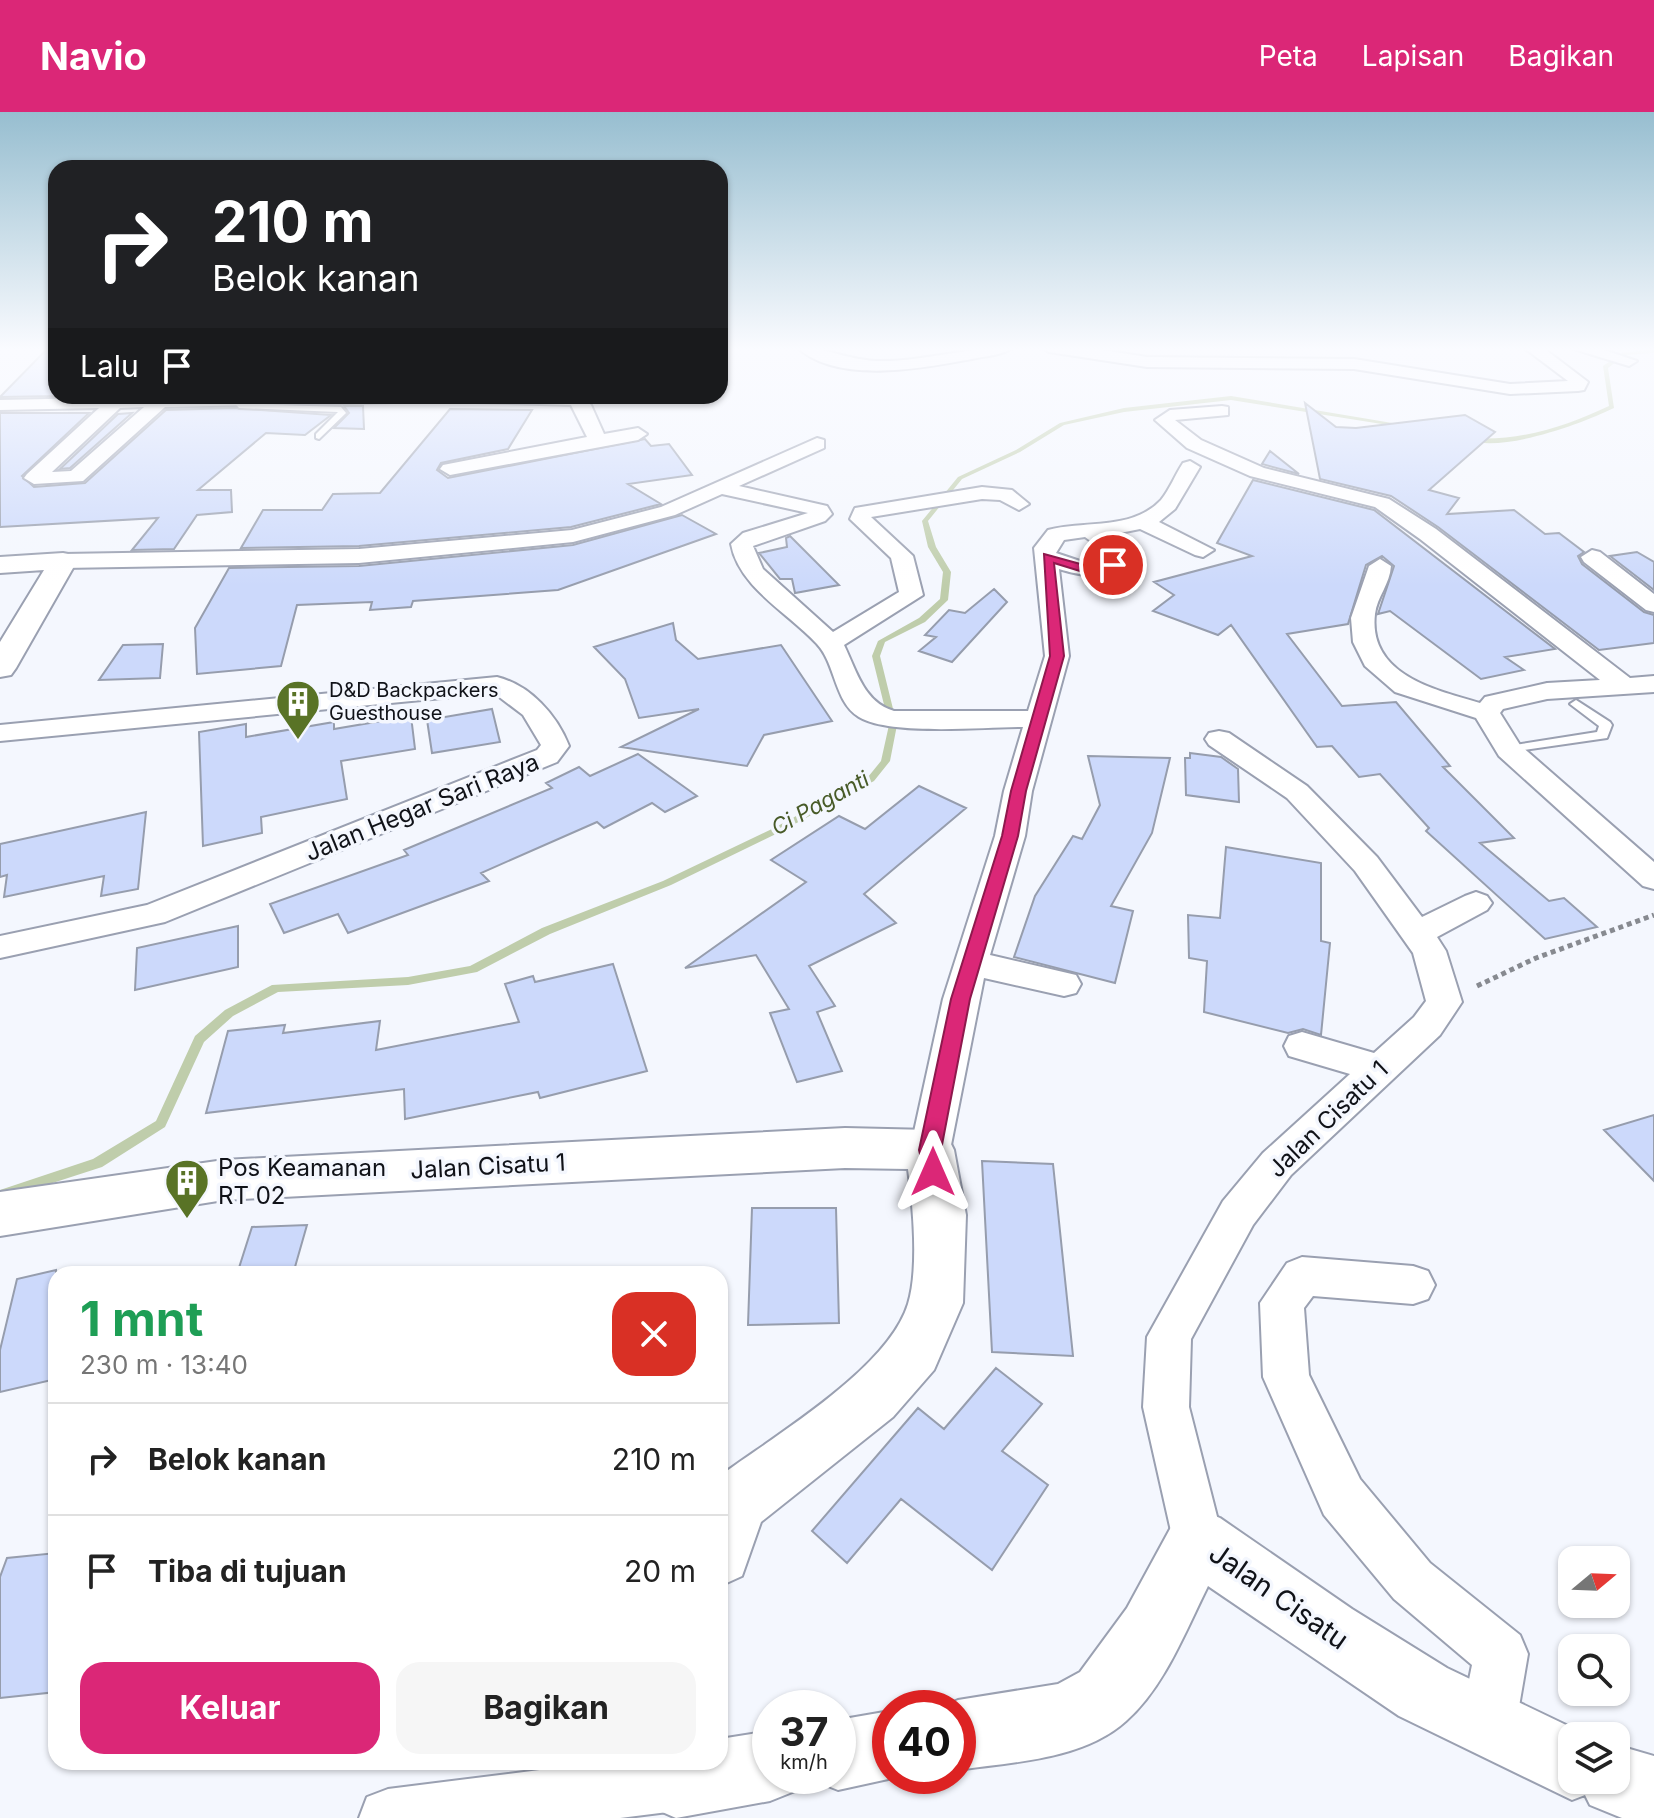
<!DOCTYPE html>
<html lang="id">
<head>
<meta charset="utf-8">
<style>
  body { margin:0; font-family:Inter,sans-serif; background:#f6f6f6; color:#222; height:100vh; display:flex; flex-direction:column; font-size:30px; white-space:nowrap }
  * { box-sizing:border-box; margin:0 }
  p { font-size:26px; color:#767676 }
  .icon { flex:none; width:44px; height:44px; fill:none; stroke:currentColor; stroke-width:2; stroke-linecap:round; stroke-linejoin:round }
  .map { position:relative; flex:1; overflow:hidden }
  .side { position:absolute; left:48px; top:1154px; width:680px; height:504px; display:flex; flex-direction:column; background:#fff; border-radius:24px; box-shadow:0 2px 6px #0004 }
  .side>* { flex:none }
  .top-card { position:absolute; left:48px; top:48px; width:680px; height:244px; border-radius:24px; box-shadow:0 2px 6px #0004; background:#202124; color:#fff; overflow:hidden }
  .needle { width:52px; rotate:71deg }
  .fabs { position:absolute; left:1558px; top:1434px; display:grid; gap:16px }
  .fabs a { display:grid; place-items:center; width:72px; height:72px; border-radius:16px; background:#fff; box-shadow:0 2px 6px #0004; font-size:40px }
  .speed { position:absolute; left:752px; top:1578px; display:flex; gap:16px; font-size:40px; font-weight:700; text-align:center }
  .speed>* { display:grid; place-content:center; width:104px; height:104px; border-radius:50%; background:#fff; box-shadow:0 2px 6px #0004; line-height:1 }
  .speed small { font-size:20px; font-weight:400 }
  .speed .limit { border:12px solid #d22; background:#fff; color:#111 }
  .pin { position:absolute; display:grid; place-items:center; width:68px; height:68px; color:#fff; margin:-34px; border:4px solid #fff; border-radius:50%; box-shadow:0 2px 8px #0007 }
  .me { position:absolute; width:88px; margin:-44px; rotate:0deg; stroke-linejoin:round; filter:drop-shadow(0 0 6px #0008) }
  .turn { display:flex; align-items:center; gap:28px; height:168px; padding:0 32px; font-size:36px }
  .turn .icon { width:104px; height:104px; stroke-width:2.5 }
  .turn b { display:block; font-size:56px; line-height:68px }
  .then { display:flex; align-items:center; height:76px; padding:0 32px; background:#0003; gap:16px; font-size:30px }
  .round { display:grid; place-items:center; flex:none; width:84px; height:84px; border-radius:24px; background:#f6f6f6 }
  .overview { display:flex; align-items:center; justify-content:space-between; height:136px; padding:0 32px }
  h1 { font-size:48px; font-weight:700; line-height:60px; color:#1e9e55 }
  .action { display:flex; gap:16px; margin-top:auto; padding:16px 32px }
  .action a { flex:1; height:92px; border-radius:24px; background:#db2777; color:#fff; font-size:32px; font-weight:700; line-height:92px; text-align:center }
  .action a+a { background:#f6f6f6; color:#222 }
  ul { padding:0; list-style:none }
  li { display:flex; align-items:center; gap:24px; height:112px; padding:0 32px; border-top:2px solid #e0e0e0 }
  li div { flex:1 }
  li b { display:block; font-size:30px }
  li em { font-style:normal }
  header { display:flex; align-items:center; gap:48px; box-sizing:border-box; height:112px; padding:0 40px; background:#db2777; color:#fff }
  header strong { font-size:38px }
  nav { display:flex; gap:44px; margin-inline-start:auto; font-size:28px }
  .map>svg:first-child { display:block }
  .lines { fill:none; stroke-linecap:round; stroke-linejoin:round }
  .stream { fill:#bfcdab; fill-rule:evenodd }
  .building { fill:#ccd9fb; stroke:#969dad; stroke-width:2 }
  .service-casing { stroke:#9aa0b1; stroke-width:4 }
  .minor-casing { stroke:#9aa0b1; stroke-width:4 }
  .tertiary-casing { stroke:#9aa0b1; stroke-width:4 }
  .path { stroke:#878a90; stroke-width:5; stroke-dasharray:5 4; stroke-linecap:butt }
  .service { fill:#fff; fill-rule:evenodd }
  .minor { fill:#fff; fill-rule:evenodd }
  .tertiary { fill:#fff; fill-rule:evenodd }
  .route { fill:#db2777; stroke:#8e194d; stroke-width:2 }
  .labels { text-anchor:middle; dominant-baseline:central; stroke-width:7; stroke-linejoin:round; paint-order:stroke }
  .far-poi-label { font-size:20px; fill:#101218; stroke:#f4f7fe; text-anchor:start }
  .far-water-label { font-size:22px; font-style:italic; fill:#485b28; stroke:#f4f7fe }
  .street-label { font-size:24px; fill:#101218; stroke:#f4f7fe }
  .poi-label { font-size:24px; fill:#101218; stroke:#f4f7fe; text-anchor:start }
  .near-street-label { font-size:28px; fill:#101218; stroke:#f4f7fe }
</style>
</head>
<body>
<header>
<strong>Navio</strong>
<nav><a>Peta</a><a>Lapisan</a><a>Bagikan</a></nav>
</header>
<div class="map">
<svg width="1654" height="1706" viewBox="0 0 1654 1706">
  <rect width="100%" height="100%" fill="#f4f7fe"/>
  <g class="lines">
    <path class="stream" d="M1654,237V241L1625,243L1608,256L1614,296C1581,312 1502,341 1468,328L1471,326C1518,330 1567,314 1609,294L1603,254L1622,241Z
      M1231,284L1410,314L1407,316L1231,288L1124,300L1064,313L1020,340L962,367L928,409L936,435L951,460L948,488L925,510L885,530L880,544L897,613L890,649L874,669L780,720L671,773L550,822L477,860L408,873L278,880L233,904L204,930L165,1015L102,1055L0,1088V1078L93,1047L156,1009L195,924L225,898L272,873L408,865L470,854L542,816L663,769L774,716L868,665L881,649L889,613L872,544L878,529L919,506L940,487L943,460L928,435L922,409L958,365L1016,338L1060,311L1124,296Z"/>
  </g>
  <path class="building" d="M49,235H56V284L0,285Z
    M1305,291L1336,315L1356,316L1465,303L1495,320L1429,378L1459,386L1447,402L1514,398L1545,422L1559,421L1584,440L1578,444L1582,452L1644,500L1654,503V531L1599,538L1438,415L1391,384L1320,367Z
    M344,294H363L364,317L334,316L349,301Z
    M235,296L331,303L305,323L266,321L198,378H231L232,400L197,403L174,437L132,438L158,406L0,415V301H89L22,364L34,375L85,371L166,298Z
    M450,297L532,298L508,337L441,351L437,358L448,366L645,327L651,334L669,332L692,363L628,372L661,392L571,415L359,434L241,436L263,398H322L333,382L380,381Z
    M132,301L70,356L60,357L118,302Z
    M1270,339L1299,362L1262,352Z
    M1253,368L1374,398L1555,537L1505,545L1524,558L1481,567L1390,499L1378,502L1394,454L1382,444L1366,453L1348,512L1287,522L1342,594L1396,590L1450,654L1443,655L1514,726L1480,731L1549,789L1564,786L1597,815L1545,827L1426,719L1429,716L1380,662L1359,665L1332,634L1317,635L1231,513L1218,523L1153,499L1174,483L1154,470L1252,444L1217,431Z
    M682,403L716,422L558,478L413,489L411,495L370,498L372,490L297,493L281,554L197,562L195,516L229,456L359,454L573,433Z
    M790,424L839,473L795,481L792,467H780L759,441L787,435L786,426Z
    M1637,440L1654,450V478L1610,444Z
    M994,477L1007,490L952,550L919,539L936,525L925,523L949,498L965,501Z
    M673,511L676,528L698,547L781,533L832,609L764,623L747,654L621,635L699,597L639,606L625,567L594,535Z
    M163,532L160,566L99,568L123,533Z
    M492,597L500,630L432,641L427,608Z
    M411,604L415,637L341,649L347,687L261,705L262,721L203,734L199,620L246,612V625L334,610V617Z
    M1190,641L1221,645L1238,657L1239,690L1186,683L1185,646H1190Z
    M638,642L697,684L665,700L652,691L604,716L597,710L481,761L489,769L348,821L338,802L284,821L270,792L408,743L404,738L552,676L546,671L579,655L590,664Z
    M1088,644L1170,646L1152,721L1111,794L1133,799L1115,871L1014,845L1035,784L1073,724L1082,727L1100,693Z
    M919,674L966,696L864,782L896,811L809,854L835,894L817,900L842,959L797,970L770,901L789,897L756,843L685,856L806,770L771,748L839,704L865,717Z
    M146,700L138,777L101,784L104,764L4,785L7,763L0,765V732Z
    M1226,735L1321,751V829L1330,831L1321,923L1303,917L1288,921L1204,900L1207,849L1189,846L1188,803L1220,806Z
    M238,814V855L135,878L137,836Z
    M613,852L647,959L540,986L538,980L405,1007L404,977L206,1001L228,919L285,913L283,921L380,909L376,938L519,910L505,872L533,864L535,870Z
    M1654,1003V1069L1604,1018Z
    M982,1049L1053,1052L1073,1244L992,1240Z
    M752,1096H836L839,1211L748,1213Z
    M307,1113L293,1162H237L252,1115Z
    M56,1158V1267L0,1280V1238L17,1167Z
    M996,1256L1042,1292L1002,1339L1048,1373L992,1458L901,1387L847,1451L812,1419L918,1296L944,1317Z
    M56,1441V1580L0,1586V1465L7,1446Z"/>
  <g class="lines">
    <g class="service-casing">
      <path id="service" d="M236,286L242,292L341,295L346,301L319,327L316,326V322L338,300L239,296L232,288Z
        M1576,588L1610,610L1612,613L1607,626L1504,641L1502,638L1509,634L1597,620L1599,614L1570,592Z"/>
    </g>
    <g class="minor-casing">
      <path id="minor" d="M720,235H732L720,242Z
        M797,235C825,235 848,248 877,249C923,250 967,235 1014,235C1004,243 985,244 972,247C924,256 837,273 797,235Z
        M1041,235H1083L1147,245L1354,247L1510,272L1568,269L1523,235H1542L1588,270L1584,278L1578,279L1510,282L1354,257L1147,255L1049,240Z
        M1567,235H1595L1637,249L1629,254Z
        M189,284H580L591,293L604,322L638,316L647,322L638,328L450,363L440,357L443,353L587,325L571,293L441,289L165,295L83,369L34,372L24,366L27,362L99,296L0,298V288ZM144,295L71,359L52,360L120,296Z
        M1222,294L1228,295V303L1175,308L1201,328L1264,356L1389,387L1436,417L1630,566L1654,564V580L1547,587L1503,597L1500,601L1520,633L1654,750V777L1643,774L1499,644L1476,606L1395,580L1365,554L1353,530L1351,506L1369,454L1380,447L1391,454C1390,472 1377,485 1375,502C1368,563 1435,578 1480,591L1485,585L1547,571L1600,568L1420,427L1375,395L1250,364L1187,336L1155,308L1170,298Z
        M817,326L824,328V336L739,374L827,394L832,402L825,409L753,434L763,457L833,520L899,480L891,446L850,407L855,396L982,375L1012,378L1029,392L1019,398L1000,388L982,387L871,405L913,444L923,483L844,533C857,560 864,590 894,599H1028L1045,544L1034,436L1048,418C1085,408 1132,419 1161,388C1170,377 1175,363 1183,351L1190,349L1200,355L1175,397L1159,410L1214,438L1203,445L1195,443L1140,417L1110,423L1121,430L1129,449C1112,469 1081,464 1059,457L1069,544L1032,679L1025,724L990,843L1076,863L1081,872L1076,881L1064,884L984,866L950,1038L944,1049L930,1054L916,1049L910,1038L943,887L995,724L1004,679L1023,615C985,615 890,624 859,605C834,590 836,552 817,532C789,501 739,476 731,432L743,421L808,401L722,382L675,403L573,430L359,451L63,456L52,449L63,442L359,437L572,418L661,395ZM1085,425L1103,438L1106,446L1083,450L1056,441L1064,428Z
        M1592,438L1600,440L1654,482V500L1646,498L1584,450L1581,445Z
        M497,565C530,573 557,603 569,634L557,650L165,810L0,846V824L147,793L537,638L541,633L523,603L494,581L0,629V613Z
        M1219,619L1229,621L1307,674L1377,745L1422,805L1465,784L1476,780L1487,784L1492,791L1487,798L1437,825L1446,839L1462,890L1440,923L1291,1063L1253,1113L1191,1227L1189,1295L1223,1428L1216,1446L1198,1453L1180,1446L1173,1428L1143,1295L1147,1225L1223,1089L1263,1041L1350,962L1289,944L1284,934L1289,924L1302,920L1374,941L1414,905L1426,889L1413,841L1355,759L1287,686L1209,633L1205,627L1209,621Z
        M1302,1145L1413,1154L1428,1159L1435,1173L1428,1187L1413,1192L1313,1184L1304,1196L1309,1263L1360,1367L1430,1451L1520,1523L1528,1542L1516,1612L1508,1632L1488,1640L1468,1632L1460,1612L1472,1553L1394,1487L1324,1403L1263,1265L1260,1191L1287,1151Z
        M603,1650H697L705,1670L696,1690L676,1699L620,1706H359L367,1685L388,1677Z"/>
    </g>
    <g class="tertiary-casing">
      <path id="tertiary" d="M63,441L73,443L77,449L16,556L11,563L0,565V530L44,458L0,461V445Z
        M845,1016L930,1018L947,1024L954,1038L966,1103L963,1191L934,1258L893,1305L761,1410L742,1464L720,1474V1364C774,1324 888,1257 908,1192C919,1157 913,1093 908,1057L845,1056L224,1088L0,1124V1080L224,1048Z
        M1198,1397L1220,1406L1352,1497L1447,1556L1589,1624H1572V1668H1616V1633L1654,1644V1706H1622L1590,1693L1585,1683L1572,1688L1399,1604L1208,1474C1186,1518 1164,1576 1126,1609C1083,1648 1012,1650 958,1658V1596H939L958,1588L1058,1572L1080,1560L1127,1496L1176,1406Z
        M890,1599V1664H902L838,1678L813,1668L811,1664H838V1608Z
        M770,1619V1664H801L795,1679L770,1689L676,1706L651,1695L640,1670L642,1650H720V1627Z"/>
    </g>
    <path class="path" d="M1477,874L1536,846L1654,803"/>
    <use href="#service" class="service"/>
    <use href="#minor" class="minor"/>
    <use href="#tertiary" class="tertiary"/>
  </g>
  <linearGradient id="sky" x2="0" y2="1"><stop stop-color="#97bed0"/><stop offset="0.5" stop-color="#fafbff"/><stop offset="1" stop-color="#fafbff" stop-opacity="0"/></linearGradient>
  <rect width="1654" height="474" fill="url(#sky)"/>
  <path class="route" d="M1044,442L1084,453L1113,449L1119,453L1083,460L1054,451L1064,544L1026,679L1018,724L970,887L941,1038L944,1060L941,1066H926L919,1038L951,887L1002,724L1011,679L1050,544Z"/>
  <defs>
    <g id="building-pin" transform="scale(2.3)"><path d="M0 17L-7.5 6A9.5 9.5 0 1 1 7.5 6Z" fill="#597326" stroke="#f4f7fe"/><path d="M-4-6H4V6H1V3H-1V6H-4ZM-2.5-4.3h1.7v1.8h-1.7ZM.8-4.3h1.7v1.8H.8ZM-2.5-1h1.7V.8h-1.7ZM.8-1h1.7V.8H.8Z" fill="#fff"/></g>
  </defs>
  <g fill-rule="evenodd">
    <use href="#building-pin" x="298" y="590"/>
    <use href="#building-pin" x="187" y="1069"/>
  </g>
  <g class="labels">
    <g class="far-poi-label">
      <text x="329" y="578">D&amp;D Backpackers<tspan x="329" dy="23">Guesthouse</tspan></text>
    </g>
    <g class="far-water-label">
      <text transform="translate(820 691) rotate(-29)">Ci Paganti</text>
    </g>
    <g class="street-label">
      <text transform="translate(422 695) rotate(-22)">Jalan Hegar Sari Raya</text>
      <text transform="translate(1328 1007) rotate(-44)">Jalan Cisatu 1</text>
      <text transform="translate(488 1054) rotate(-3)">Jalan Cisatu 1</text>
    </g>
    <g class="poi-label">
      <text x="218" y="1055">Pos Keamanan<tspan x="218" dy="28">RT 02</tspan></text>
    </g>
    <g class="near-street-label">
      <text transform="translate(1279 1484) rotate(35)">Jalan Cisatu</text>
    </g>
  </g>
</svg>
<div class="fabs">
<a><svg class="needle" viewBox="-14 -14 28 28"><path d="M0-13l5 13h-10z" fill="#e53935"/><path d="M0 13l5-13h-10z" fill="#767676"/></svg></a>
<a><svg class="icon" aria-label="search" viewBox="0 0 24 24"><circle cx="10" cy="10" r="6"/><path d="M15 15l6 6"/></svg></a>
<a><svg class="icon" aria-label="layers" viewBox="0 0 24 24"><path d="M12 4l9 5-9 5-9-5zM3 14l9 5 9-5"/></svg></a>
</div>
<div class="speed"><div>37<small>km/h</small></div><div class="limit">40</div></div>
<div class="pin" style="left:1113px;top:453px;background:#d93025"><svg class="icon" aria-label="arrive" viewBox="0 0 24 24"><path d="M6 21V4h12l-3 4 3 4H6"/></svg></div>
<svg class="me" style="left:933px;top:1060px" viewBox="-20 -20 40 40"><path d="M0-17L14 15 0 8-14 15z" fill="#db2777" stroke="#fff" stroke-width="4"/></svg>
<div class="top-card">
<div class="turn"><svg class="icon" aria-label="right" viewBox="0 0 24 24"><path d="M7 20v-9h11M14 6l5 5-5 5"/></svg><div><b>210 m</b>Belok kanan</div></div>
<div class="then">Lalu<svg class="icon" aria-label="arrive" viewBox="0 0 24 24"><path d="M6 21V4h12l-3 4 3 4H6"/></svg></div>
</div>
<section class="side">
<div class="overview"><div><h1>1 mnt</h1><p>230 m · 13:40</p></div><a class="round" style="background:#d93025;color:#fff"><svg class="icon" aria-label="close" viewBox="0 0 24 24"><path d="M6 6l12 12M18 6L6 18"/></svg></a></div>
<ul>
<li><svg class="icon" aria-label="right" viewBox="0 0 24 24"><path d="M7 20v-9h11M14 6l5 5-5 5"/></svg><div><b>Belok kanan</b></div><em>210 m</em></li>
<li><svg class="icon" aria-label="arrive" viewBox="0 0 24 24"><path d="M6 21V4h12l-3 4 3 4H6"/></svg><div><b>Tiba di tujuan</b></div><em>20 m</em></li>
</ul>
<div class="action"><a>Keluar</a><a>Bagikan</a></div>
</section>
</div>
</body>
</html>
